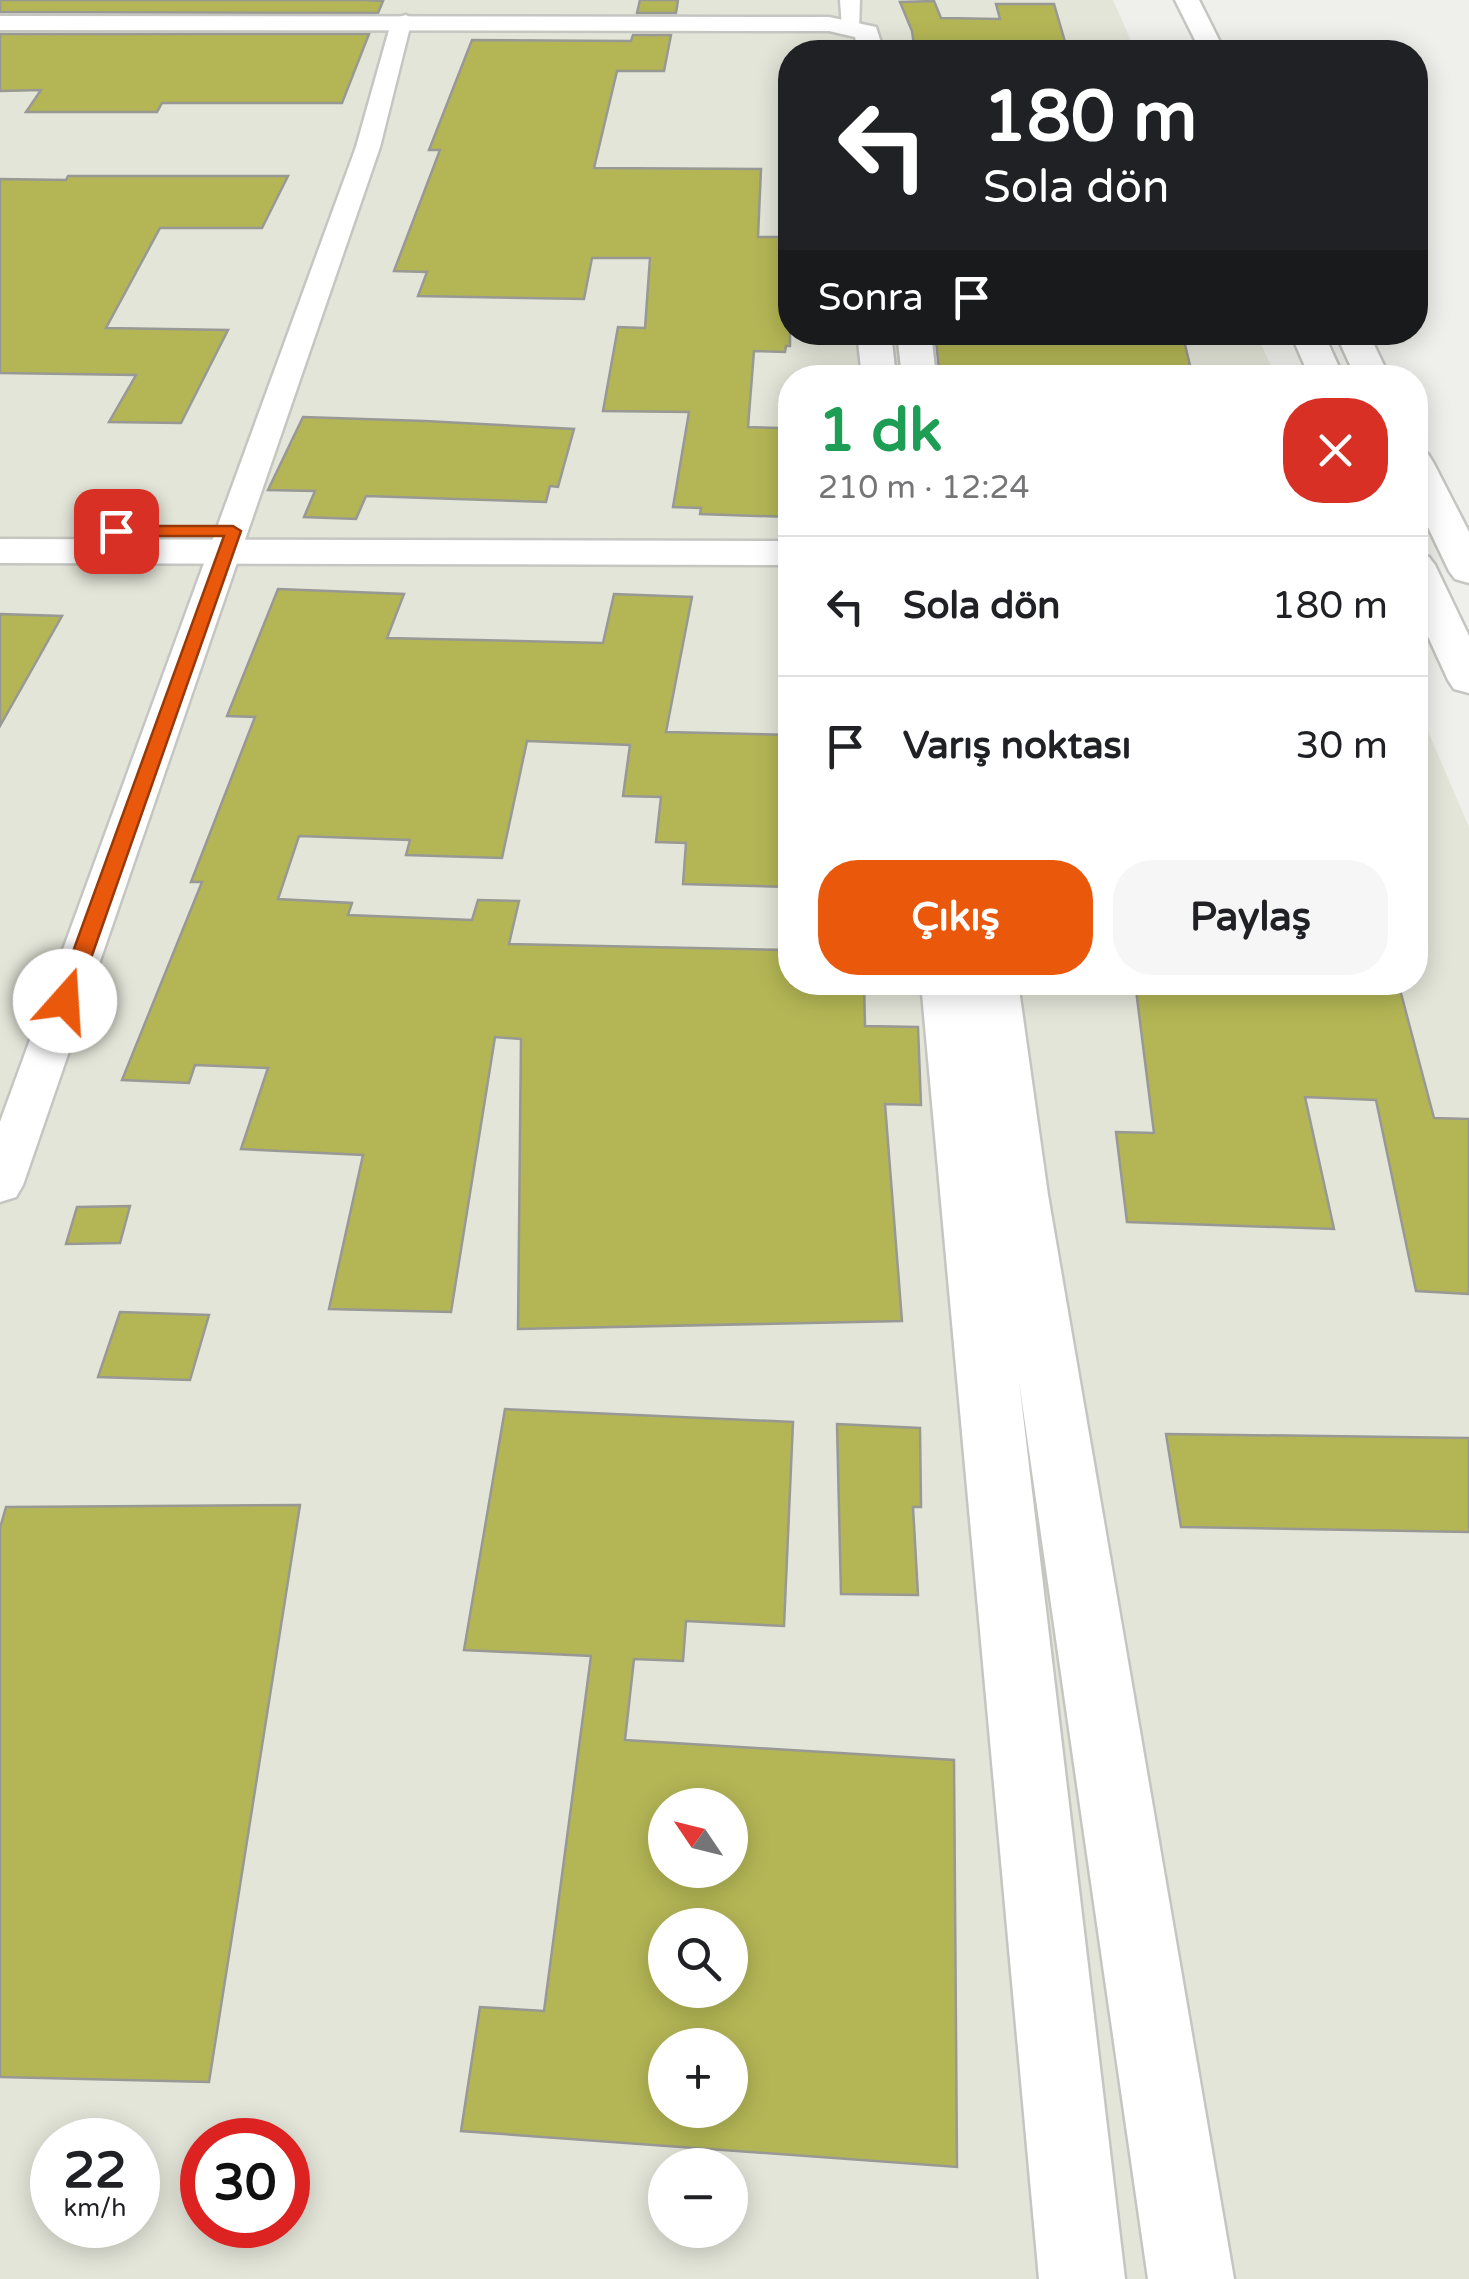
<!DOCTYPE html>
<html lang="tr">
<head>
<meta charset="utf-8">
<style>
  body { margin:0; font-family:"Varela Round",sans-serif; background:#f6f6f6; color:#202124; height:100vh; display:flex; flex-direction:column; font-size:38px; white-space:nowrap }
  * { box-sizing:border-box; margin:0 }
  p { font-size:32px; color:#757577 }
  .icon { flex:none; width:55px; height:55px; fill:none; stroke:currentColor; stroke-width:2; stroke-linecap:round; stroke-linejoin:round }
  .map { position:relative; flex:1; overflow:hidden }
  .drawer { position:absolute; left:778px; top:365px; width:650px; height:630px; display:flex; flex-direction:column; background:#fff; border-radius:40px; box-shadow:0 5px 25px #0003 }
  .drawer>* { flex:none }
  .hud { position:absolute; left:778px; top:40px; width:650px; height:305px; border-radius:40px; box-shadow:0 5px 25px #0003; background:#202124; color:#fff; overflow:hidden }
  .needle { width:65px; rotate:305deg }
  .tools { position:absolute; left:648px; top:1788px; display:grid; gap:20px }
  .tools a { display:grid; place-items:center; width:100px; height:100px; border-radius:50%; background:#fff; box-shadow:0 5px 25px #0003; font-size:50px }
  .speed { position:absolute; left:30px; top:2118px; display:flex; gap:20px; font-size:50px; font-weight:700; text-align:center }
  .speed>* { display:grid; place-content:center; width:130px; height:130px; border-radius:50%; background:#fff; box-shadow:0 5px 25px #0003; line-height:1 }
  .speed small { font-size:25px; font-weight:400 }
  .speed .limit { border:15px solid #d22; background:#fff; color:#111 }
  .pin { position:absolute; display:grid; place-items:center; width:85px; height:85px; color:#fff; margin:-42px; border-radius:20px; box-shadow:0 5px 15px #0006 }
  .me { position:absolute; width:110px; margin:-55px; rotate:19deg; stroke-linejoin:round; filter:drop-shadow(0 0 8px #0008) }
  .turn { display:flex; align-items:center; gap:35px; height:210px; padding:0 40px; font-size:45px }
  .turn .icon { width:130px; height:130px; stroke-width:2.5 }
  .turn b { display:block; font-size:70px; line-height:85px }
  .then { display:flex; align-items:center; height:95px; padding:0 40px; background:#0003; gap:20px; font-size:38px }
  .round { display:grid; place-items:center; flex:none; width:105px; height:105px; border-radius:40px; background:#f6f6f6 }
  .overview { display:flex; align-items:center; justify-content:space-between; height:170px; padding:0 40px }
  h1 { font-size:60px; font-weight:700; line-height:75px; color:#1e9e55 }
  .cta { display:flex; gap:20px; margin-top:auto; padding:20px 40px }
  .cta a { flex:1; height:115px; border-radius:40px; background:#ea580c; color:#fff; font-size:40px; font-weight:700; line-height:115px; text-align:center }
  .cta a+a { background:#f6f6f6; color:#202124 }
  ul { padding:0; list-style:none }
  li { display:flex; align-items:center; gap:30px; height:140px; padding:0 40px; border-top:2px solid #e0e0e0 }
  li div { flex:1 }
  li b { display:block; font-size:38px }
  li em { font-style:normal }
  .map>svg:first-child { display:block }
  .built { fill:#e4e5d9; fill-rule:evenodd }
  .building { fill:#b4b655; stroke:#989994; stroke-width:2.5; fill-rule:evenodd }
  .lines { fill:none; stroke-linecap:round; stroke-linejoin:round }
  .minor-casing { stroke:#c5c6c1; stroke-width:5 }
  .tertiary-casing { stroke:#c5c6c1; stroke-width:5 }
  .trunk-casing { stroke:#c5c6c1; stroke-width:5 }
  .minor { fill:#fff; fill-rule:evenodd }
  .tertiary { fill:#fff; fill-rule:evenodd }
  .trunk { fill:#fff; fill-rule:evenodd }
  .route { fill:#ea580c; stroke:#983908; stroke-width:2.5 }
</style>
</head>
<body>
<div class="map">
<svg width="1469" height="2279" viewBox="0 0 1469 2279">
  <rect width="100%" height="100%" fill="#efefeb"/>
  <path class="built" d="M0,0H1113L1136,52H790V332L1256,333L1276,377L790,378V982H1415V701L1469,827V2279H0ZM665,1805H730V1870H665ZM665,1925H730V1990H665ZM665,2045H730V2110H665ZM52,2140H138V2225H52ZM202,2140H288V2225H202ZM665,2165H730V2230H665Z"/>
  <path class="building" d="M0,0H362L383,1L378,13L0,12Z
    M640,0H678L676,13H637Z
    M934,1L941,18L1000,19L996,4H1054L1068,52H915L912,31L900,2Z
    M0,34H369L342,103H162L157,112H26L41,90L0,91Z
    M633,35H671L664,71H617L594,168L761,169L758,237H782L783,260H790V346H786L785,352L754,351L748,427L780,428V434H790V517L700,514L701,508L673,507L689,412L603,411L618,327L645,328L650,258H592L584,299L418,296L427,272L394,271L440,150H429L472,40L631,41Z
    M68,176H288L262,228H160L106,328L228,330L181,423L109,422L136,375L0,373V179L66,180Z
    M935,332H1182L1193,378H940Z
    M303,417L425,421L574,429L558,487L550,486L546,502L366,496L356,519L304,517L315,491L268,490Z
    M278,589L404,594L387,638L603,643L614,594L692,597L666,732L790,735V887L683,884L686,843L656,842L661,797L623,796L630,745L527,741L502,858L406,855L410,840L299,836L278,899L352,903L348,915L472,920L478,900L519,901L509,944L790,950V982H864L865,1026L918,1027L921,1105L885,1104L902,1321L518,1329L521,1039L495,1037L451,1312L329,1309L363,1155L241,1149L268,1068L195,1065L189,1083L122,1080L202,882H191L255,717L227,716Z
    M0,614L62,616L0,726Z
    M1135,982H1398L1434,1118L1469,1119V1294L1416,1291L1376,1100L1305,1097L1334,1229L1127,1222L1116,1132L1154,1133Z
    M130,1206L120,1243L66,1244L77,1207Z
    M120,1312L209,1315L190,1380L98,1377Z
    M505,1409L793,1422L784,1626L686,1621L683,1661L634,1659L625,1740L954,1760L957,2167L461,2131L480,2007L544,2011L591,1656L464,1650ZM665,1805H730V1870H665ZM665,1925H730V1990H665ZM665,2045H730V2110H665Z
    M837,1424L920,1428L921,1507H913L918,1595L841,1594Z
    M1166,1434L1469,1438V1532L1181,1527Z
    M300,1505L209,2082L0,2077V1528L6,1507Z"/>
  <g class="lines">
    <g class="minor-casing">
      <path id="minor" d="M840,0H860L859,31L852,33L842,27Z
        M406,15L416,21L409,31L380,147L23,1185L16,1197L0,1202V1122L356,147L389,30L399,17Z"/>
    </g>
    <g class="tertiary-casing">
      <path id="tertiary" d="M0,16L829,17L876,27L884,52H859L855,37L829,31L0,30Z
        M857,332H891L896,378H862Z
        M897,332H931L936,378H902Z
        M0,539L790,541V565L0,563Z
        M921,982H1018L1048,1195L1234,2279H1148L1019,1381L1125,2279H1039Z"/>
    </g>
    <g class="trunk-casing">
      <path id="trunk" d="M1175,0H1199L1225,52H1201Z
        M1290,332H1323L1344,378H1310Z
        M1335,332H1368L1390,378H1356Z
        M1415,451L1428,454L1433,462L1469,532V583L1455,579L1449,571L1415,500Z
        M1415,553L1429,557L1435,565L1469,636V693L1454,689L1448,680L1415,608Z"/>
    </g>
    <use href="#minor" class="minor"/>
    <use href="#tertiary" class="tertiary"/>
    <use href="#trunk" class="trunk"/>
  </g>
  <path class="route" d="M233,526L241,531L76,1001L65,1008L58,1006L55,1001L224,536H116L109,531L116,526Z"/>
</svg>
<div class="tools">
<a><svg class="needle" viewBox="-14 -14 28 28"><path d="M0-13l5 13h-10z" fill="#e53935"/><path d="M0 13l5-13h-10z" fill="#757577"/></svg></a>
<a><svg class="icon" aria-label="search" viewBox="0 0 24 24"><circle cx="10" cy="10" r="6"/><path d="M15 15l6 6"/></svg></a>
<a>+</a>
<a>−</a>
</div>
<div class="speed"><div>22<small>km/h</small></div><div class="limit">30</div></div>
<div class="pin" style="left:116px;top:531px;background:#d93025"><svg class="icon" aria-label="arrive" viewBox="0 0 24 24"><path d="M6 21V4h12l-3 4 3 4H6"/></svg></div>
<svg class="me" style="left:65px;top:1001px" viewBox="-20 -20 40 40"><circle r="19" fill="#fff"/><path d="M0-13L10 11 0 6-10 11z" fill="#ea580c"/></svg>
<div class="hud">
<div class="turn"><svg class="icon" aria-label="left" viewBox="0 0 24 24"><path d="M17 20v-9H6M10 6l-5 5 5 5"/></svg><div><b>180 m</b>Sola dön</div></div>
<div class="then">Sonra<svg class="icon" aria-label="arrive" viewBox="0 0 24 24"><path d="M6 21V4h12l-3 4 3 4H6"/></svg></div>
</div>
<section class="drawer">
<div class="overview"><div><h1>1 dk</h1><p>210 m · 12:24</p></div><a class="round" style="background:#d93025;color:#fff"><svg class="icon" aria-label="close" viewBox="0 0 24 24"><path d="M6 6l12 12M18 6L6 18"/></svg></a></div>
<ul>
<li><svg class="icon" aria-label="left" viewBox="0 0 24 24"><path d="M17 20v-9H6M10 6l-5 5 5 5"/></svg><div><b>Sola dön</b></div><em>180 m</em></li>
<li><svg class="icon" aria-label="arrive" viewBox="0 0 24 24"><path d="M6 21V4h12l-3 4 3 4H6"/></svg><div><b>Varış noktası</b></div><em>30 m</em></li>
</ul>
<div class="cta"><a>Çıkış</a><a>Paylaş</a></div>
</section>
</div>
</body>
</html>
